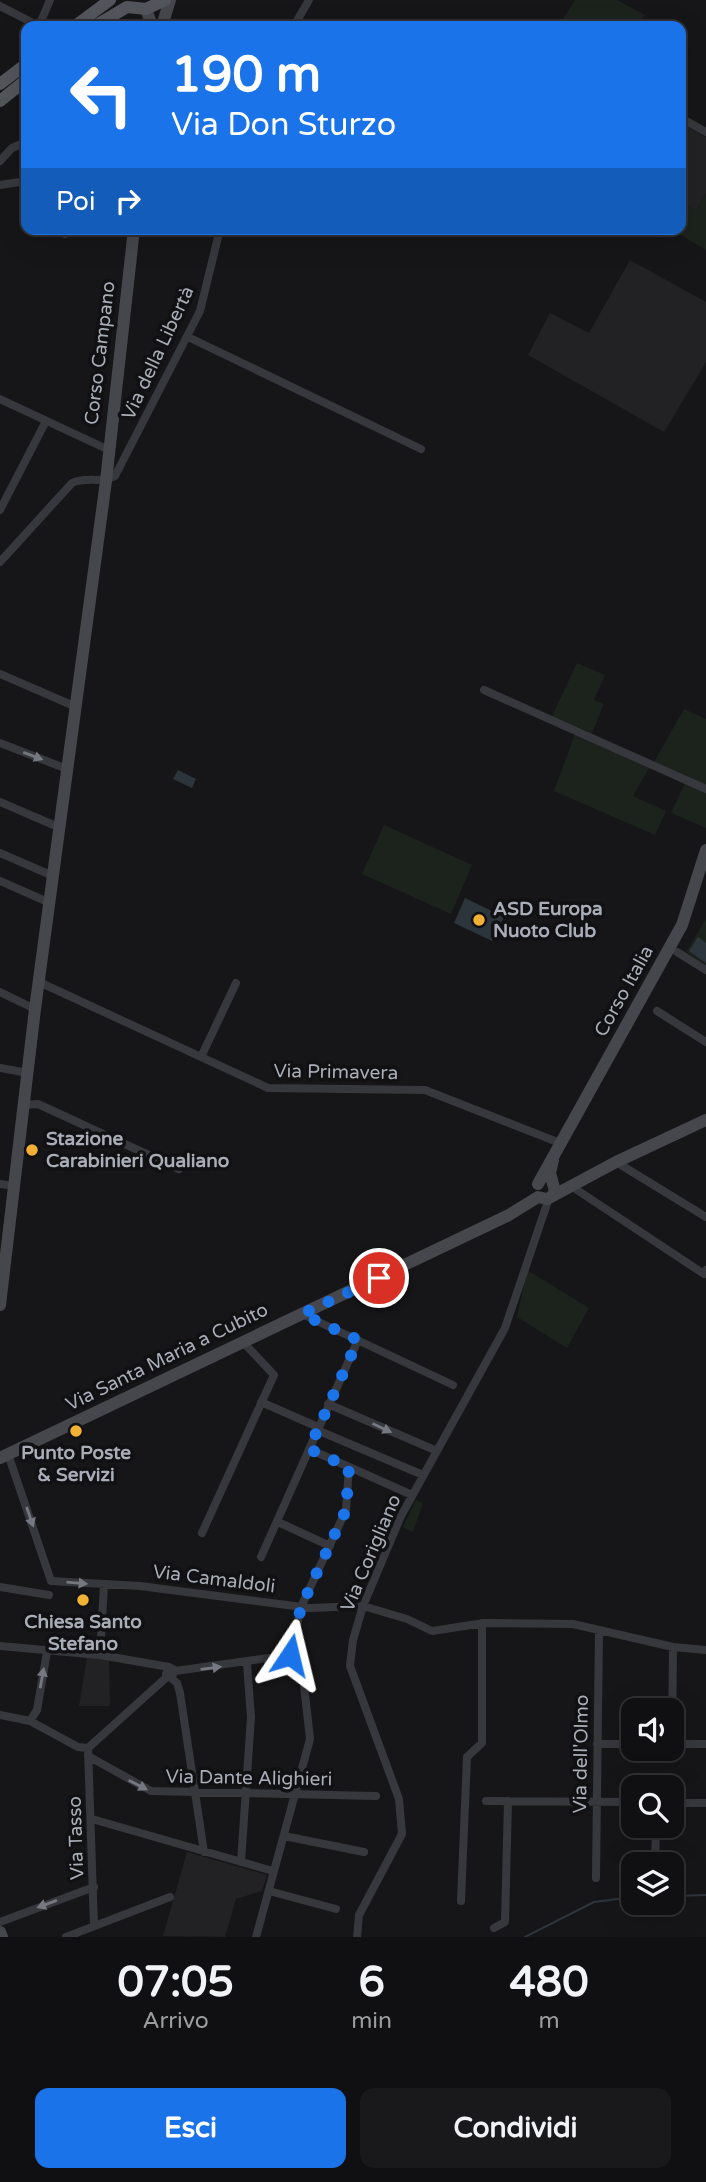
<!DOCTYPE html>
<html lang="it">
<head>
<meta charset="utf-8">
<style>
  body { margin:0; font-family:"Varela Round",sans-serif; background:#19191b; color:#f1f3f6; height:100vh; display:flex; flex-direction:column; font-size:26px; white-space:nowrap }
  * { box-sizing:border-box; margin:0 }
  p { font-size:23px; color:#9c9d9f }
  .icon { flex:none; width:38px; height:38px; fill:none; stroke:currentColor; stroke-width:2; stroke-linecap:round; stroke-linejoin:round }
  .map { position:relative; height:1937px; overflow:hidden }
  .sheet { display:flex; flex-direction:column; background:#101012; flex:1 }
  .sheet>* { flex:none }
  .guide { position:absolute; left:21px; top:21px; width:665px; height:214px; border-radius:14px; box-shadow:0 7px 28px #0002,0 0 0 2px #303032; background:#1a73e8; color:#fff; overflow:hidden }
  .controls { position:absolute; left:621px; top:1698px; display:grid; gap:14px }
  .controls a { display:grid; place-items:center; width:63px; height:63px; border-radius:14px; background:#101012; box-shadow:0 7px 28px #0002,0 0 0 2px #303032; font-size:35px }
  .pin { position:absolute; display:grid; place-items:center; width:60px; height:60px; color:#fff; margin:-30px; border:4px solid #fff; border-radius:50%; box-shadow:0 2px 7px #0007 }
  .me { position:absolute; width:77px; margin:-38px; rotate:10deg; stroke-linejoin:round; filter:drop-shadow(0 0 5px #0008) }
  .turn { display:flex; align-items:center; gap:24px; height:147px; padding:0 35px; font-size:32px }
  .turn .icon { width:91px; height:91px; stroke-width:2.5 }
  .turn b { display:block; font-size:49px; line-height:60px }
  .then { display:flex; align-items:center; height:66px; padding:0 35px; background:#0003; gap:14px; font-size:26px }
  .eta { display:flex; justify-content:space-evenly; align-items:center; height:119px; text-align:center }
  .eta b { font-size:42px; font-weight:700; line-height:49px }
  .button { display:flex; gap:14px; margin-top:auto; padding:14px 35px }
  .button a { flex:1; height:80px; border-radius:14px; background:#1a73e8; color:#fff; font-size:28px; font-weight:700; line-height:80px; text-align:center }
  .button a+a { background:#19191b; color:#f1f3f6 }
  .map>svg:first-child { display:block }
  .built { fill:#222225 }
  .green { fill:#1c231d }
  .water { fill:#2c353c }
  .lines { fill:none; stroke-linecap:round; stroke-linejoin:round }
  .stream { stroke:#2c353c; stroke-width:2 }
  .street { stroke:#37383d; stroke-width:8 }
  .secondary { stroke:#45474d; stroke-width:12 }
  .primary { stroke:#53555c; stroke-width:12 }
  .oneway { fill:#757881 }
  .route { stroke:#1a73e8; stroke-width:12; stroke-dasharray:0 21.6 }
  .poi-dot { fill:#f2b134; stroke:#111113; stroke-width:2.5 }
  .labels { text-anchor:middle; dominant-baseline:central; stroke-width:7; stroke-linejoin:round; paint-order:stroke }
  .street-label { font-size:19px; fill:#a8adb8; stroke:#111113 }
  .poi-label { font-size:19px; font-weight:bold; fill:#a8adb8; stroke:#111113; text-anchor:start }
</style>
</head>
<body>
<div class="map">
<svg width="706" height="1937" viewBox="0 0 706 1937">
  <rect width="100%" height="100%" fill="#161618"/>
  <path class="built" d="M681,123L706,137V194L696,211L681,202Z
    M630,260L706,302V362L664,432L528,355L550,313L589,333Z
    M87,1658H109L110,1706H79Z
    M187,1852L267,1875L262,1891L236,1899L225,1937L163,1936Z"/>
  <path class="green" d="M575,0H617L645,15L637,26H558Z
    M706,194V250L671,229H681V202L696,211Z
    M577,663L605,675L594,700L604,704L592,733L552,716Z
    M684,709L706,719V785L654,762Z
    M575,734L649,768L633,796L666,811L655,835L554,791Z
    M685,783L706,792V828L671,813Z
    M384,825L472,865L451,914L362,874Z
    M706,919V965L686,952Z
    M527,1270L589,1308L567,1348L517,1317Z
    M416,1500L423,1503L413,1532L403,1527Z"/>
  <path class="water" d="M178,770L196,779L192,788L173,779Z
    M465,898L504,917L492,941L454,923Z
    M698,937L706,943V963L689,951Z"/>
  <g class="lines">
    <path class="stream" d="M672,1896L706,1895
      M525,1937L594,1902L634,1897"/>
    <path class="street" d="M0,6L39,26
      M39,26L50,0
      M294,26L309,0
      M681,118L706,132
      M0,161L12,148L26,142
      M0,185L26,181
      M65,229V234
      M188,337L421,449
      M0,399L109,450
      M0,510L46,421
      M0,562L72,483C86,476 101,484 115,476L200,311L220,229
      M0,674L74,706
      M484,690L706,789
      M0,743L67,769
      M0,802L58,827
      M0,853L53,876
      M0,881L50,903
      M677,952L706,970
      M39,982L268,1088L425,1090L560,1143
      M0,992L35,1009
      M657,1011L706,1042
      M201,1057L236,983
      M0,1068L28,1073
      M24,1105L38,1104L179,1169
      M616,1162L706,1217
      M0,1184L14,1186
      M571,1186L704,1274L706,1270
      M302,1314L453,1385
      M261,1402L318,1427
      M328,1404L437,1451
      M317,1430L423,1475
      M309,1449L412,1495
      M8,1454L51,1581L140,1586L310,1608L363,1606L407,1619L432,1631L484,1623L573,1624L673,1647L706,1650
      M278,1522L330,1546
      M202,1533L274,1375L243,1342
      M261,1557L358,1340
      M0,1587L49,1595
      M0,1646L100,1655L169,1667
      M673,1647L672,1744H706
      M100,1655L104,1585
      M291,1655L301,1607L346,1510L349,1467
      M175,1671L298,1654
      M172,1677L175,1670L169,1667L166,1674L177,1683L180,1693L204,1852
      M0,1715L30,1721L37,1710L47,1652
      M30,1721L78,1747L88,1748
      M597,1744H634
      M88,1748L94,1926
      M88,1748L168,1676
      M88,1756L151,1791L376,1796
      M486,1801L634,1802
      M672,1803H706
      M92,1819L273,1871
      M284,1836L364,1852
      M241,1862L251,1717L247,1664
      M655,1864L656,1825
      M596,1878L599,1631
      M269,1891L336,1909
      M461,1901L467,1757L482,1743V1623
      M0,1922L94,1887
      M494,1928L505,1922L508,1801
      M66,1937L170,1897
      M256,1937L310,1739L304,1685
      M357,1937L359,1915L402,1834L399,1799L350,1666L353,1640L363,1606L401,1516L505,1328L549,1198"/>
    <path class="secondary" d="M146,9L152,26
      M162,26L170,0
      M538,1184L682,925L706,850
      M552,1196L555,1191L550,1173L553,1160
      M538,1197L547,1199L616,1162L706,1120
      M0,1305L35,1009L106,481L134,229
      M0,1458L509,1215L538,1197
      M0,1932L2,1937"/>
    <path class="primary" d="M75,26L110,0
      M95,26L127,7L146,9L165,0
      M0,84L26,64
      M0,101L26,80"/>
  </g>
  <defs><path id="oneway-solid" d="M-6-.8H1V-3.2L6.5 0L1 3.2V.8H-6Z" transform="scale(1.75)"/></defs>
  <g class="oneway">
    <use href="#oneway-solid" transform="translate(33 756) rotate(21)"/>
    <use href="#oneway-solid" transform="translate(382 1428) rotate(25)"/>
    <use href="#oneway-solid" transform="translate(30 1517) rotate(71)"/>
    <use href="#oneway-solid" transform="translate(77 1583) rotate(5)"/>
    <use href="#oneway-solid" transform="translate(211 1668) rotate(-7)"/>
    <use href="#oneway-solid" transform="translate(42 1678) rotate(-80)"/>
    <use href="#oneway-solid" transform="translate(138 1785) rotate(27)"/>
    <use href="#oneway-solid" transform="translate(47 1904) rotate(160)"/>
  </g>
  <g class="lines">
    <path class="route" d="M290,1655L301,1607L346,1510L349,1467L309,1449L358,1340L302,1314L379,1278"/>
  </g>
  <g class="poi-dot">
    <circle cx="479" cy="920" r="7"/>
    <circle cx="32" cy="1150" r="7"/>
    <circle cx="76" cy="1431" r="7"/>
    <circle cx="83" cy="1600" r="7"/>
  </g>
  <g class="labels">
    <g class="street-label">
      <text transform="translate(100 353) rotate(-83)">Corso Campano</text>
      <text transform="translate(158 353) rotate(-65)">Via della Libertà</text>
      <text transform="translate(624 991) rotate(-61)">Corso Italia</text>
      <text transform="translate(336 1072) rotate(1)">Via Primavera</text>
      <text transform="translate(167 1357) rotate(-26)">Via Santa Maria a Cubito</text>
      <text transform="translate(371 1553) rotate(-67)">Via Corigliano</text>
      <text transform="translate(214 1579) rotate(7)">Via Camaldoli</text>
      <text transform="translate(581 1754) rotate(-89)">Via dell'Olmo</text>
      <text transform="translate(249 1778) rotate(1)">Via Dante Alighieri</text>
      <text transform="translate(76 1838) rotate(-92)">Via Tasso</text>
    </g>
    <g class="poi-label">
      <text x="493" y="909">ASD Europa<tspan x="493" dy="22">Nuoto Club</tspan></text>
      <text x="46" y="1139">Stazione<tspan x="46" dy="22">Carabinieri Qualiano</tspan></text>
      <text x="76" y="1453" text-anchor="middle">Punto Poste<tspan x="76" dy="22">&amp; Servizi</tspan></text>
      <text x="83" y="1622" text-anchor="middle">Chiesa Santo<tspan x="83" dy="22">Stefano</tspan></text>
    </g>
  </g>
</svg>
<div class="controls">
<a><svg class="icon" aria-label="sound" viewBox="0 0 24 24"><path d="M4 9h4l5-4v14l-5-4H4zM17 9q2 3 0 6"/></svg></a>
<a><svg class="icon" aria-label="search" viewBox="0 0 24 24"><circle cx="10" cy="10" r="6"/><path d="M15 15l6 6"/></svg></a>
<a><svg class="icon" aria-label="layers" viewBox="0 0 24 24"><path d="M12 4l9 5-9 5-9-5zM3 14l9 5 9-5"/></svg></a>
</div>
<div class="pin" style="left:379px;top:1278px;background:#d93025"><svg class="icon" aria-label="arrive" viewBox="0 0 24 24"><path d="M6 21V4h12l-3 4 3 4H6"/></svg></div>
<svg class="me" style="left:290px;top:1655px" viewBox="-20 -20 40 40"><path d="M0-17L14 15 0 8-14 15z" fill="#1a73e8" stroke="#fff" stroke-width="4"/></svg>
<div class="guide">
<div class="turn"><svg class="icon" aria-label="left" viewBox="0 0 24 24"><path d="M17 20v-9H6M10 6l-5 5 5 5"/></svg><div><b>190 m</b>Via Don Sturzo</div></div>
<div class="then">Poi<svg class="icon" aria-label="right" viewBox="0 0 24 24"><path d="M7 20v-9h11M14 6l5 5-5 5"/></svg></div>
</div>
</div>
<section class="sheet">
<div class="eta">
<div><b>07:05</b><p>Arrivo</p></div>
<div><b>6</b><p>min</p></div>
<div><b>480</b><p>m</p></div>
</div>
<div class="button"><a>Esci</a><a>Condividi</a></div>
</section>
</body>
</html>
